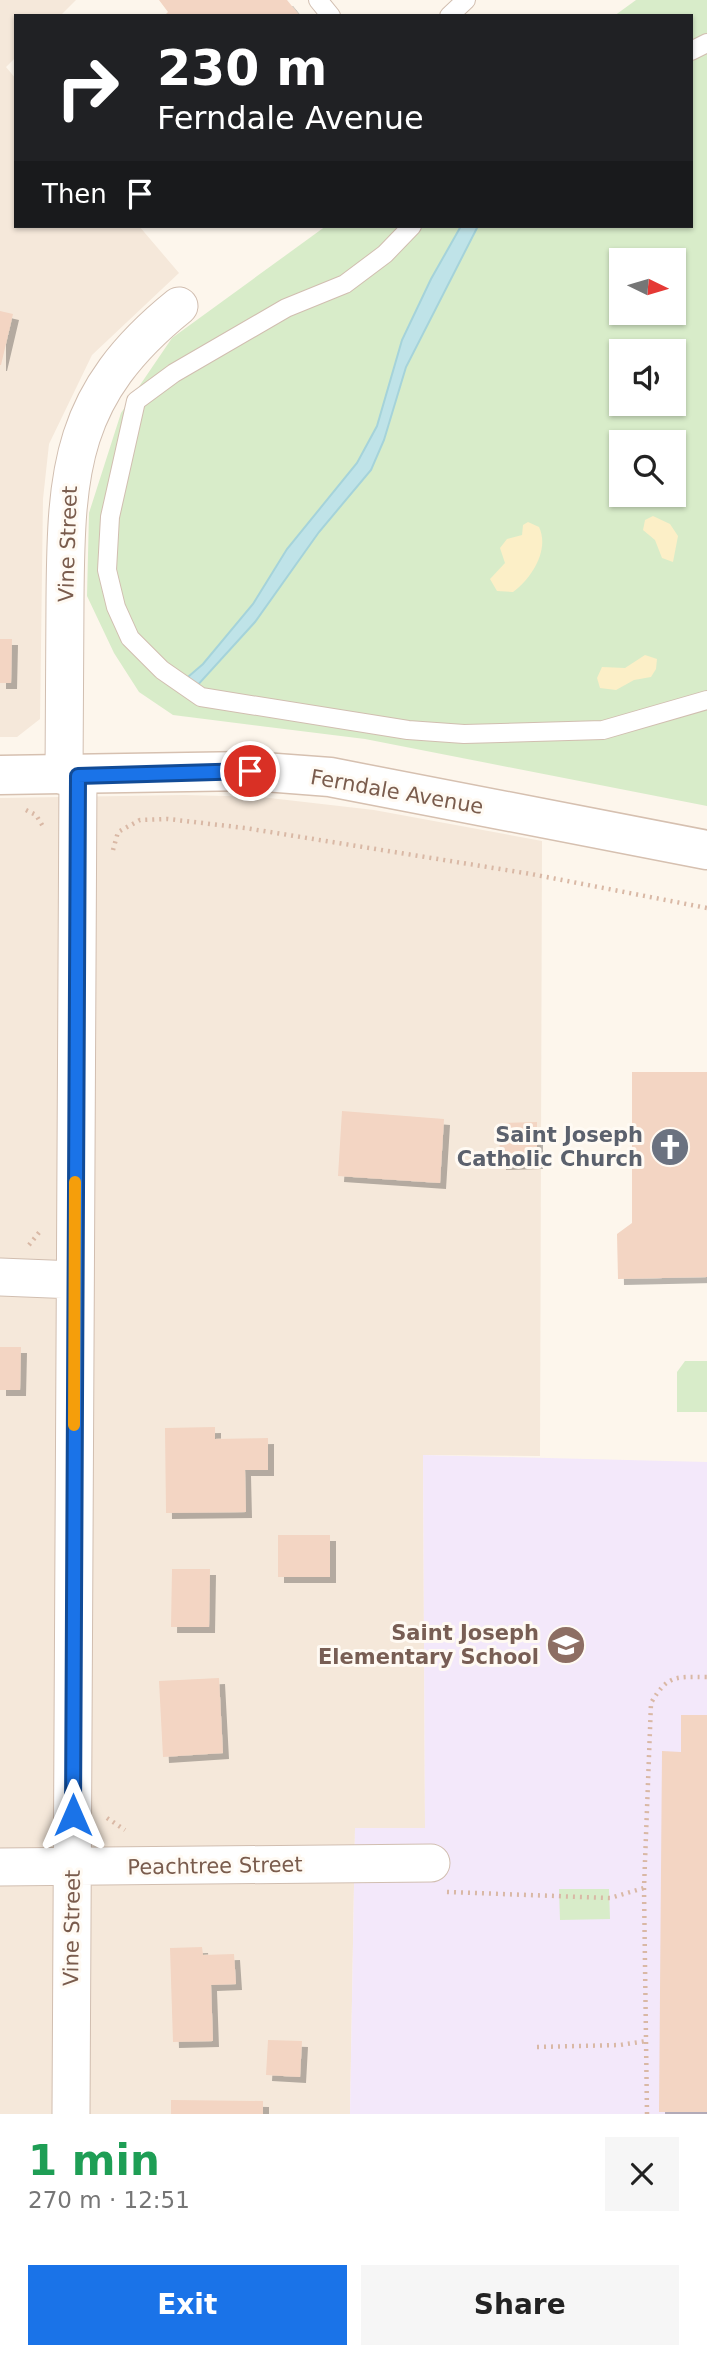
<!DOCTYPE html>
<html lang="en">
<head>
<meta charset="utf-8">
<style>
  body { margin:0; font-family:"DejaVu Sans",sans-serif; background:#f6f6f6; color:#222; height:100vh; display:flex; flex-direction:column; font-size:26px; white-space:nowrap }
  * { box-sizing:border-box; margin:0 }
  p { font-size:23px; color:#767676 }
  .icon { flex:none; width:38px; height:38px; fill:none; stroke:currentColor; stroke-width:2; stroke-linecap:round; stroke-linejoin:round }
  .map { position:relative; height:2114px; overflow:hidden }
  .panel { display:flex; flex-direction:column; background:#fff; flex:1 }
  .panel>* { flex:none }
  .guide { position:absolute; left:14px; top:14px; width:679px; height:214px; border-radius:0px; box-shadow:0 2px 5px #0004; background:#202124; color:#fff; overflow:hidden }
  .needle { width:46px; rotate:95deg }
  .tools { position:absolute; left:609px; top:248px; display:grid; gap:14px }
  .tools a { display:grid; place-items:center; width:77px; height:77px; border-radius:0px; background:#fff; box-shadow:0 2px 5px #0004; font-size:35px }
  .pin { position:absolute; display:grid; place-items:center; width:60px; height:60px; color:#fff; margin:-30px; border:4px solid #fff; border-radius:50%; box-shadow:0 2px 7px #0007 }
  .me { position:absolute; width:77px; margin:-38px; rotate:0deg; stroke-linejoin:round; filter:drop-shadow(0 0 5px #0008) }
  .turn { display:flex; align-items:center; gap:24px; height:147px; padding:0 28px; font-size:32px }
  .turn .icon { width:91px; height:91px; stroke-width:2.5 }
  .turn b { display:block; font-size:49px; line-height:60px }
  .then { display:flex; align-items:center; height:66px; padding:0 28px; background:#0003; gap:14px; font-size:26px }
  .round { display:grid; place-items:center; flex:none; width:74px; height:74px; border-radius:0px; background:#f6f6f6 }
  .head { display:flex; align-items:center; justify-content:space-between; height:119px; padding:0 28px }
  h1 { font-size:42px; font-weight:800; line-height:52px; color:#1e9e55 }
  .action { display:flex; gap:14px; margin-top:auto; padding:14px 28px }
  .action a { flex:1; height:80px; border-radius:0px; background:#1a73e8; color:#fff; font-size:28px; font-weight:800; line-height:80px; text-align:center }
  .action a+a { background:#f6f6f6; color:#222 }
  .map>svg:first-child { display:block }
  .residential { fill:#f5e8da }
  .education { fill:#f3e8fa }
  .green { fill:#d8ecc9; fill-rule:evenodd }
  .sand { fill:#fcefc7 }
  .water { fill:#bfe3e8; stroke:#a5d3da; stroke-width:2 }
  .building { fill:#f3d5c3; filter:url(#shadow) }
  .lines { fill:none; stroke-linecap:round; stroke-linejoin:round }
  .lane-casing { stroke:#d1beb0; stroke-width:20 }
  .street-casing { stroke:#d1beb0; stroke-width:39 }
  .secondary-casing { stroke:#d6c0b0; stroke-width:41 }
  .path { stroke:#d9b8a5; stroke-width:4.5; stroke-dasharray:2 5; stroke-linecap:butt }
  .lane { stroke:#fff; stroke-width:18 }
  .street { stroke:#fff; stroke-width:37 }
  .secondary { stroke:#fff; stroke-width:38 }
  .route-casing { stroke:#114b97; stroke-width:18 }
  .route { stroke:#1a73e8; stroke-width:12 }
  .slow { stroke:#f59e0b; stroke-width:12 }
  .labels { text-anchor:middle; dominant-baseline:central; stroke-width:6; stroke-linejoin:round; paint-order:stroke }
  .street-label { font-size:21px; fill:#7a5c4d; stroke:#fffaf3 }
  .worship-label { font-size:21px; font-weight:bold; fill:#5b616d; stroke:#fffaf3; text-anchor:end }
  .education-label { font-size:21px; font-weight:bold; fill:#785e54; stroke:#fffaf3; text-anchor:end }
</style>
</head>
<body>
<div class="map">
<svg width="707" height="2114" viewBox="0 0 707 2114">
  <defs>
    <filter id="shadow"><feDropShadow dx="6" dy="6" stdDeviation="0" flood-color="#0004"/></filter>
  </defs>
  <rect width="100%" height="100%" fill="#fdf6ec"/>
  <path class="residential" d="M0,0H76L60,16H16V57L6,67L16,79V226H139L179,273L92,355L49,444L43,499L40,719L17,737H0Z
    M184,795L261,797L374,810L542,841L540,1456L423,1455L425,1828L355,1829L350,2114H0V798Z"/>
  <path class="education" d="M423,1455L707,1462V2114H350L355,1828H425Z"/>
  <path class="green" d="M636,0H707V806L365,739L173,715L139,692L114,653L87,596L89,513L121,413L172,338L326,226H691V16H614ZM621,261H674V313H621ZM621,352H674V404H621ZM621,443H674V495H621Z
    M685,1361H707V1412H677V1372Z
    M559,1889H609L610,1919L560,1920Z"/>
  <path class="sand" d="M653,516L670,524L678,536L673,562L662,558L655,540L643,530L645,520Z
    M528,522L539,527C550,550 531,579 513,592L497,591L490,579L505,563L500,548L507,539L522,535L523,525Z
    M645,655L657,659L656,669L651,677L634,680L616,690L600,688L597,678L602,667L625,668Z"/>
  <path class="water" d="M461,226H478L406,367L384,440L371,470L319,532L255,622L196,687L181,683L203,664L253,604L287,549L357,463L377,426L402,340L431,279Z"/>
  <path class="building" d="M159,0H287L300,16H164L168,12Z
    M0,311L13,314L1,365H0Z
    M0,639H12L11,683H0Z
    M632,1072H707V1277L618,1279L617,1234L632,1223Z
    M342,1111L444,1119L440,1183L338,1176Z
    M537,1122V1163L500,1164L499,1123Z
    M0,1347H21L20,1390H0Z
    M215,1427V1439L268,1438V1470H245L246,1512L166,1513L165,1428Z
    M278,1535H330V1577H278Z
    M172,1569H210L209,1627H171Z
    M219,1678L223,1753L163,1757L159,1681Z
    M681,1715H707V2112H659L662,1751L681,1752Z
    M202,1947L203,1955L234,1954L236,1984L211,1985L213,2041L173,2042L170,1948Z
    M268,2040L302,2041L300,2077L266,2075Z
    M171,2100L263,2101V2114H171Z"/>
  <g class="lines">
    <g class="lane-casing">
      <path id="lane" d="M318,0L331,16
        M449,16L466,0
        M691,51L707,43
        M412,226L385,254L345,284L286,308L174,373L136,401L110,517L107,570L116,607L130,638L162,670L201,697L408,730L464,734L603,730L707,700"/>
    </g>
    <g class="street-casing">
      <path id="street" d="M64,776C64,717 65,659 65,600C66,469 70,394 179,306
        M0,1277L75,1280
        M0,1867L431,1863
        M71,2114L78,776"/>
    </g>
    <g class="secondary-casing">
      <path id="secondary" d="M0,775L250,771L330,777L707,850"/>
    </g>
    <path class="path" d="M26,810L36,815L44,828
      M113,850L118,832L140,820L168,819L245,828L531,874L707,908
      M29,1245L41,1230
      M107,1818L125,1830
      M447,1892L610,1898L644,1888
      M537,2047L620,2045L646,2041
      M647,2114L644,1888L651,1703C668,1674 676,1677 707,1677"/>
    <use href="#lane" class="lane"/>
    <use href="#street" class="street"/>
    <use href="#secondary" class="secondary"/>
  </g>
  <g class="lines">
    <g class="route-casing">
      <path id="route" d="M73,1815L78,776L250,771"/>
    </g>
    <use href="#route" class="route"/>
    <path class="slow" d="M74,1425L75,1182"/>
  </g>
  <defs>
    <g id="church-disc" transform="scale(2.0125)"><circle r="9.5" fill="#6b7280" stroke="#fffaf3"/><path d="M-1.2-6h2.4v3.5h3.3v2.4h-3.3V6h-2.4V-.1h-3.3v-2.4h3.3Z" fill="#fff"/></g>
    <g id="school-disc" transform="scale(2.0125)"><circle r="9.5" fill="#8d6e63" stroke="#fffaf3"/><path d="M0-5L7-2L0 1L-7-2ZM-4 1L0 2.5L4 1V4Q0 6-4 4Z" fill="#fff"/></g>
  </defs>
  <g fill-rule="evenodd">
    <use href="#church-disc" x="670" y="1147"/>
    <use href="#school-disc" x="566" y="1645"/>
  </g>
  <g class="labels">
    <g class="street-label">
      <text transform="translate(68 544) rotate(-88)">Vine Street</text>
      <text transform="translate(397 792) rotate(10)">Ferndale Avenue</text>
      <text transform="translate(215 1866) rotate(-1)">Peachtree Street</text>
      <text transform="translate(72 1928) rotate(-89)">Vine Street</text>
    </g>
    <g class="worship-label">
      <text x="643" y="1135">Saint Joseph<tspan x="643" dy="24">Catholic Church</tspan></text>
    </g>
    <g class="education-label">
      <text x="539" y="1633">Saint Joseph<tspan x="539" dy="24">Elementary School</tspan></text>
    </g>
  </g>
</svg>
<div class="tools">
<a><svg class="needle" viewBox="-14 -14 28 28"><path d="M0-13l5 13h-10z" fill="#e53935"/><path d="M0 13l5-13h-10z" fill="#767676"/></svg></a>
<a><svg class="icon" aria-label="sound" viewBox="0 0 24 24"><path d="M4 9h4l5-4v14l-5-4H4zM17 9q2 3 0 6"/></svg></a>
<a><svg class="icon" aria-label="search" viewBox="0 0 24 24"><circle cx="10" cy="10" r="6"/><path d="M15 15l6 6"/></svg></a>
</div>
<div class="pin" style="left:250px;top:771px;background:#d93025"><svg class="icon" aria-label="arrive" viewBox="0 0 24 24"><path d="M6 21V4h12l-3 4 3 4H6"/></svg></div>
<svg class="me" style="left:73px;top:1815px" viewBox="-20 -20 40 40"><path d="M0-17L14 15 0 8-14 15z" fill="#1a73e8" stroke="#fff" stroke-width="4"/></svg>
<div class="guide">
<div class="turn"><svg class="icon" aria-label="right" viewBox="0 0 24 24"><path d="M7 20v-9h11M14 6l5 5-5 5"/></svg><div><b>230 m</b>Ferndale Avenue</div></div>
<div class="then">Then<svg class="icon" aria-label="arrive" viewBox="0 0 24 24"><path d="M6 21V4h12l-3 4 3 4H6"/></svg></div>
</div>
</div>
<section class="panel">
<div class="head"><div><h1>1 min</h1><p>270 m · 12:51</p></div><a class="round"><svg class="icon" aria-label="close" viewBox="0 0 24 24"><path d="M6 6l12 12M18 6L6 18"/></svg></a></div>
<div class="action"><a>Exit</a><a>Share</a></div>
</section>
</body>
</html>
